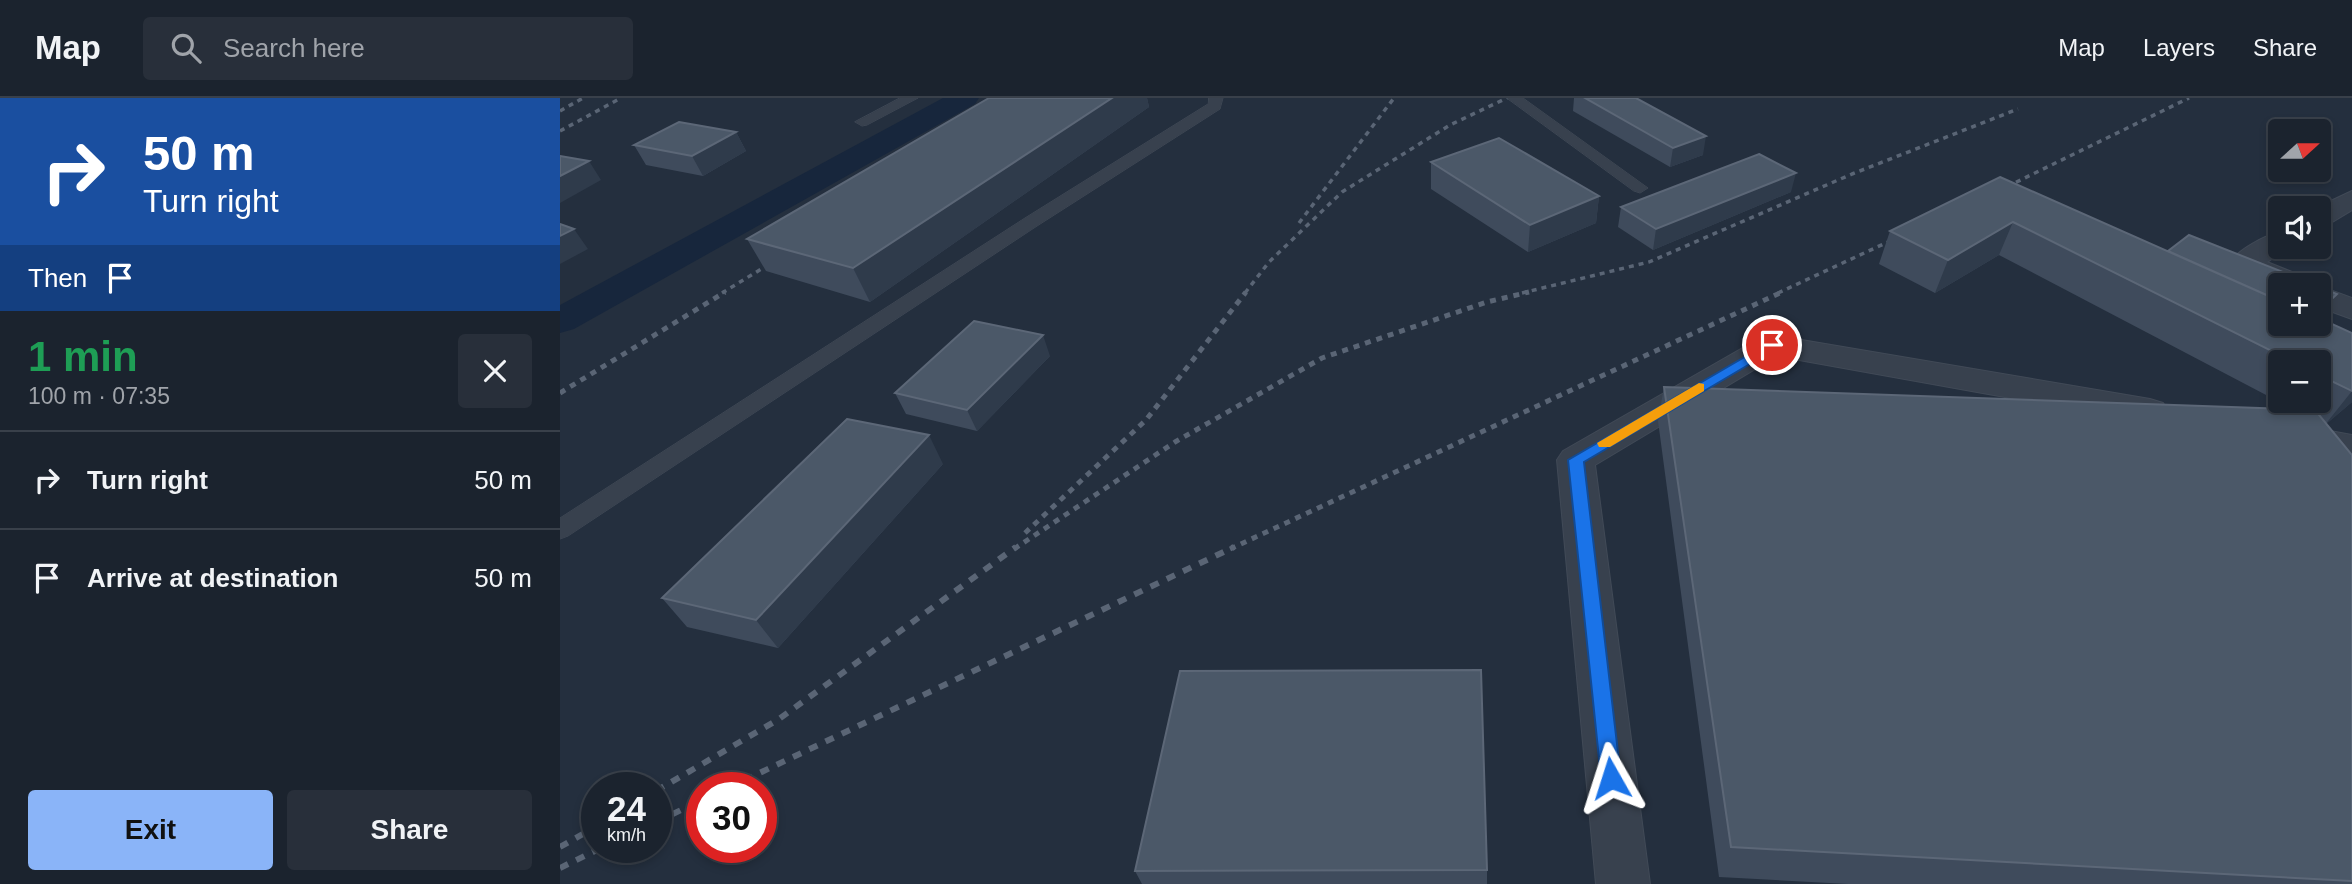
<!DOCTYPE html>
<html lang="en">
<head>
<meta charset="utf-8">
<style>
  body { margin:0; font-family:Arial,sans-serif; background:#282f3a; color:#f1f3f6; height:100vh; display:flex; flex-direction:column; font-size:26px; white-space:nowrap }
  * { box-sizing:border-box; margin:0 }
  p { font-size:23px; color:#a0a4aa }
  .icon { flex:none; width:38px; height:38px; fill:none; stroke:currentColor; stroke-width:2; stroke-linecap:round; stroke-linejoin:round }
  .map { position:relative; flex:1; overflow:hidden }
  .panel { display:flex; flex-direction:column; background:#1b232e; width:560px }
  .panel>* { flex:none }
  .top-card { background:#1a4fa0; color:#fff; overflow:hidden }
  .needle { width:46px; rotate:69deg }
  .tools { position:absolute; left:1708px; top:21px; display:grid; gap:14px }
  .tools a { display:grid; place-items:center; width:63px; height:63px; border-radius:7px; background:#1b232e; box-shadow:0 4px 10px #0003,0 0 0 2px #39404a; font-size:35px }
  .speed { position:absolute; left:21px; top:674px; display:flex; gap:14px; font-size:35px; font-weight:700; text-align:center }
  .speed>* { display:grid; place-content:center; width:91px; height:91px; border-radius:50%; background:#1b232e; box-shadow:0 4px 10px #0003,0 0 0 2px #39404a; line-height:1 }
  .speed small { font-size:18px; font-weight:400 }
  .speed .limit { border:10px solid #d22; background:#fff; color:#111 }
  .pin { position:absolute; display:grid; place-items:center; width:60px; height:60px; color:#fff; margin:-30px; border:4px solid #fff; border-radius:50%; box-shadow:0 2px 7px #0007 }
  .me { position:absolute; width:77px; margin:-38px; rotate:354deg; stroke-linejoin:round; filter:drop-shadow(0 0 5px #0008) }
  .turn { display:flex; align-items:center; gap:24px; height:147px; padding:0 28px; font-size:32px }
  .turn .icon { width:91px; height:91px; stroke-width:2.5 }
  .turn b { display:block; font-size:49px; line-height:60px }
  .then { display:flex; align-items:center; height:66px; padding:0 28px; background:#0003; gap:14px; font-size:26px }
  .round { display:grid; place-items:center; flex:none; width:74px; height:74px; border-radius:7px; background:#282f3a }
  .overview { display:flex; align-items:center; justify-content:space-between; height:119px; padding:0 28px }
  h1 { font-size:42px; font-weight:800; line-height:52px; color:#1e9e55 }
  .primary-button { display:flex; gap:14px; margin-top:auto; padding:14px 28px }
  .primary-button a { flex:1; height:80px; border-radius:7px; background:#8ab4f8; color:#111; font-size:28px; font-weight:800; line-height:80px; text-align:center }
  .primary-button a+a { background:#282f3a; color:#f1f3f6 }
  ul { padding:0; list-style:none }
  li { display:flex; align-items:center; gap:21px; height:98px; padding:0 28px; border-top:2px solid #39404a }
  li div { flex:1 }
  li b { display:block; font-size:26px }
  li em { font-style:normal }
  header { display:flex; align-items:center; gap:42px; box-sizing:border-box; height:98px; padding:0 35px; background:#1b232e; border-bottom:2px solid #39404a }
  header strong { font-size:33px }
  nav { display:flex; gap:38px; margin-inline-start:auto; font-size:24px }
  .search { width:490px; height:63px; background:#282f3a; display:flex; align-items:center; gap:18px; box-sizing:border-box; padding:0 24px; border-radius:7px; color:#a0a4aa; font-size:26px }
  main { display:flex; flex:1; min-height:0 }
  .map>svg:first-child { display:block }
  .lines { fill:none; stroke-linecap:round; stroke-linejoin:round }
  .canal { fill:#17263c; fill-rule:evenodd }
  .service-casing { stroke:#414a57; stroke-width:1 }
  .minor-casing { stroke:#414a57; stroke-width:2 }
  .service { fill:#38414e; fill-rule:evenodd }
  .minor { fill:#38414e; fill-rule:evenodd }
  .rail-far2 { stroke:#5a6575; stroke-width:3.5; stroke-dasharray:5 5; stroke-linecap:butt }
  .rail-far1 { stroke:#5a6575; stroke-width:5; stroke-dasharray:6 6; stroke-linecap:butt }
  .rail { stroke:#5a6575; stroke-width:6; stroke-dasharray:9 9; stroke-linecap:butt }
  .wall { fill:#3f4b5c; fill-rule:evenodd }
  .shaded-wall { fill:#2f3b4b }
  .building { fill:#4b5868; stroke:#5c6777; stroke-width:2 }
  .route { fill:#1a73e8; stroke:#114b97; stroke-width:2 }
  .slow { fill:#f59e0b }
</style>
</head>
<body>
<header>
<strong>Map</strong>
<div class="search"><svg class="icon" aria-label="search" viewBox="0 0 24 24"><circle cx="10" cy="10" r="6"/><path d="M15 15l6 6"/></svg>Search here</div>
<nav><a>Map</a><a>Layers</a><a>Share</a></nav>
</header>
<main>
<section class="panel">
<div class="top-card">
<div class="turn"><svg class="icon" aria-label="right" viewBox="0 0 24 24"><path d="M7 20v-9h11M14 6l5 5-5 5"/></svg><div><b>50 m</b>Turn right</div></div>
<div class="then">Then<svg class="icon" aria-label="arrive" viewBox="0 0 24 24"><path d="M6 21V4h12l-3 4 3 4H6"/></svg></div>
</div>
<div class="overview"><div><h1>1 min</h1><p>100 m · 07:35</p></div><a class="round"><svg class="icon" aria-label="close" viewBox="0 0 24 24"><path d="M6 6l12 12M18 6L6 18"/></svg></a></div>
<ul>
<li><svg class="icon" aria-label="right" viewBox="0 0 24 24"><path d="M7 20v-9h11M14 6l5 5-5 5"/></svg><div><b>Turn right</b></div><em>50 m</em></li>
<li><svg class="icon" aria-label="arrive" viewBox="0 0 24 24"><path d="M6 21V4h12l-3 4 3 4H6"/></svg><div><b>Arrive at destination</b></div><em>50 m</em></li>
</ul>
<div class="primary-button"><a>Exit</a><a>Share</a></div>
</section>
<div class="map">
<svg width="1792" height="786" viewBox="0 0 1792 786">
  <rect width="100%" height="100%" fill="#242f3e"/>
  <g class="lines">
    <path class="canal" d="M383,0H419L415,6L14,231L0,235V207Z"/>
    <g class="service-casing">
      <path id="service" d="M340,0H358L307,27L302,28L295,24Z
        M649,0H663L660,11L477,128L8,438L0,441V420L465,120L648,6Z
        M947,0H963L1088,90L1080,95L1074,93Z"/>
    </g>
    <g class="minor-casing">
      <path id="minor" d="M1792,93V112L1769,126L1759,128V110H1756Z
        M1720,134V149H1731L1707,164L1747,180L1751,187H1720V191L1673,171L1669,165C1679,151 1704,138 1720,134Z
        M1759,188L1792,200V221L1759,209Z
        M1212,237L1590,301L1603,305L1608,313L1603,321L1590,325L1217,258L1035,367L1090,786H1036L997,362L1003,353L1200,240Z
        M1732,326L1792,337V361L1719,347L1714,338L1719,329Z"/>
    </g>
    <use href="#service" class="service"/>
    <use href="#minor" class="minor"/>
    <path class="rail-far2" d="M0,13L23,0
      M0,33L61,0
      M1438,93L1629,0
      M739,125L834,0
      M162,195L221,159
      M685,195L709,164L782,94L890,27L947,0
      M962,195L1089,164L1292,76L1458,11
      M1218,195L1343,137"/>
    <path class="rail-far1" d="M0,295L165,194
      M465,435L586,322L686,194
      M454,451L615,344L762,260L927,204L969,194
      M670,451L1222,194"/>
    <path class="rail" d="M168,690L674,449
      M96,693L219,621L456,449
      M96,724L142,702
      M0,749L37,728
      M0,770L43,749"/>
  </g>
  <path class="wall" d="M429,0H587L589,9L310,204L206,173L187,141Z
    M1014,0H1076L1143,57L1110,69L1013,13Z
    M176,34L186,53L143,78L86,67L74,47Z
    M871,64L1039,98L1036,125L968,154L871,91Z
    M1440,79L1720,226L1792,235V304L1766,326L1792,357V786H1288L1159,779L1098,323L1104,289L1733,311L1439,157L1375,195L1319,166L1330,133ZM1720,264H1759V303H1720Z
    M1231,94L1093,152L1058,129L1061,109Z
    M490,258L417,333L346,316L335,295Z
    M383,366L218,550L127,529L102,500Z
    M927,772V786H582L575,773Z"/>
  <path class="shaded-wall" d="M552,0H587L589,9L310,204L293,170Z
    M176,34L186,53L143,78L132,58Z
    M1146,38L1143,57L1110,69L1113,50Z
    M29,63L41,82L0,105V78Z
    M1236,75L1231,94L1093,152L1096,131Z
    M1039,98L1036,125L968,154L970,127Z
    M1453,124L1439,157L1375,195L1388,162Z
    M14,131L28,151L0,166V138Z
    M1777,196L1762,216L1759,219V213Z
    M483,237L490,258L417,333L407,312Z
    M1792,293V304L1764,328Z
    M369,337L383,366L218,550L196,522Z"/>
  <path class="building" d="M429,0H552L293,170L187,141Z
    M1025,0H1076L1146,38L1113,50Z
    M119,24L176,34L132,58L74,47Z
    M939,40L1039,98L970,127L871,64Z
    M1199,56L1236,75L1096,131L1061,109Z
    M0,58L29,63L0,78Z
    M1440,79L1720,203V226H1759V220L1792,235V293L1759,277V264H1734L1453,124L1388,162L1330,133Z
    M0,126L14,131L0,138Z
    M1629,137L1756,187H1720V203L1608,153Z
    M1759,189L1777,196L1759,213Z
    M414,223L483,237L407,312L335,295Z
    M1104,289L1755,312L1792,357V783L1171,749Z
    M287,321L369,337L196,522L102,500Z
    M921,572L927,772L575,773L620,573Z"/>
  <path class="route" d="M1212,243L1217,244V250L1024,364L1061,680L1058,687L1051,689L1044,687L1041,680L1008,362Z"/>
  <path class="slow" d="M1139,285L1144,286V293L1050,349H1039L1037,345Z"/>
</svg>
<div class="tools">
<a><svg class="needle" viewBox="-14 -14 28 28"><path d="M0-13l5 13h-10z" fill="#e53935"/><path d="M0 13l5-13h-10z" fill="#a0a4aa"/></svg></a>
<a><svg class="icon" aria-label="sound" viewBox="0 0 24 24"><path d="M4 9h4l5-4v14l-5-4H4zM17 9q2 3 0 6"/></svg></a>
<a>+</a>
<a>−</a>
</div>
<div class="speed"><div>24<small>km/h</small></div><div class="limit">30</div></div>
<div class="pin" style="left:1212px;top:247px;background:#d93025"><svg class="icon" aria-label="arrive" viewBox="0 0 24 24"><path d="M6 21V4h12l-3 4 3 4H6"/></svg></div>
<svg class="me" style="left:1051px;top:680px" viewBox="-20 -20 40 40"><path d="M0-17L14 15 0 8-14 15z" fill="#1a73e8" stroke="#fff" stroke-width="4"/></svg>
</div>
</main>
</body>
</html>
